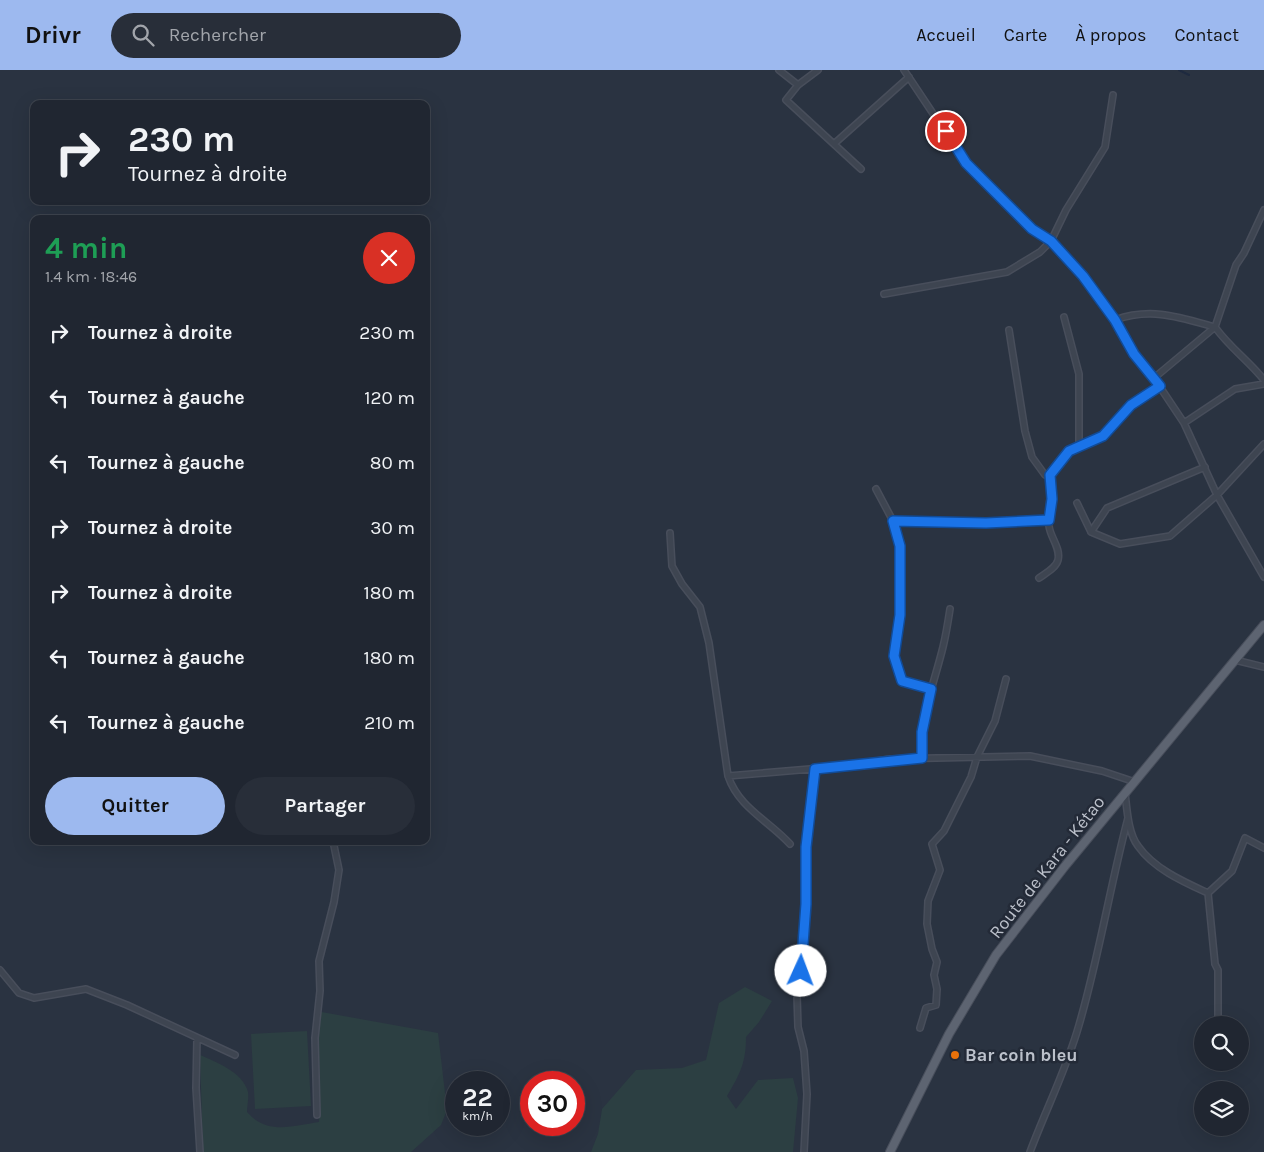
<!DOCTYPE html>
<html lang="fr">
<head>
<meta charset="utf-8">
<style>
  body { margin:0; font-family:Karla,sans-serif; background:#282e39; color:#f1f3f6; height:100vh; display:flex; flex-direction:column; font-size:19px; white-space:nowrap }
  * { box-sizing:border-box; margin:0 }
  p { font-size:16px; color:#a2a5ab }
  .icon { flex:none; width:28px; height:28px; fill:none; stroke:currentColor; stroke-width:2; stroke-linecap:round; stroke-linejoin:round }
  .map { position:relative; flex:1; overflow:hidden }
  .details { position:absolute; left:30px; top:145px; width:400px; height:630px; display:flex; flex-direction:column; background:#202631; border-radius:10px; box-shadow:0 5px 20px #0002,0 0 0 1px #3d434d }
  .details>* { flex:none }
  .hud { position:absolute; left:30px; top:30px; width:400px; height:105px; border-radius:10px; box-shadow:0 5px 20px #0002,0 0 0 1px #3d434d; background:#202631; color:#f1f3f6; overflow:hidden }
  .tools { position:absolute; left:1194px; top:946px; display:grid; gap:10px }
  .tools a { display:grid; place-items:center; width:55px; height:55px; border-radius:50%; background:#202631; box-shadow:0 5px 20px #0002,0 0 0 1px #3d434d; font-size:25px }
  .speed { position:absolute; left:445px; top:1001px; display:flex; gap:10px; font-size:25px; font-weight:700; text-align:center }
  .speed>* { display:grid; place-content:center; width:65px; height:65px; border-radius:50%; background:#202631; box-shadow:0 5px 20px #0002,0 0 0 1px #3d434d; line-height:1 }
  .speed small { font-size:12px; font-weight:400 }
  .speed .limit { border:8px solid #d22; background:#fff; color:#111 }
  .pin { position:absolute; display:grid; place-items:center; width:42px; height:42px; color:#fff; margin:-21px; border:2px solid #fff; border-radius:50%; box-shadow:0 1px 5px #0007 }
  .me { position:absolute; width:55px; margin:-28px; rotate:2deg; stroke-linejoin:round; filter:drop-shadow(0 0 4px #0008) }
  .turn { display:flex; align-items:center; gap:18px; height:105px; padding:0 15px; font-size:22px }
  .turn .icon { width:65px; height:65px; stroke-width:2.5 }
  .turn b { display:block; font-size:35px; line-height:42px }
  .round { display:grid; place-items:center; flex:none; width:52px; height:52px; border-radius:26px; background:#282e39 }
  .headline { display:flex; align-items:center; justify-content:space-between; height:85px; padding:0 15px }
  h1 { font-size:30px; font-weight:700; line-height:38px; color:#1e9e55 }
  .action { display:flex; gap:10px; margin-top:auto; padding:10px 15px }
  .action a { flex:1; height:58px; border-radius:30px; background:#9db9ef; color:#111; font-size:20px; font-weight:700; line-height:58px; text-align:center }
  .action a+a { background:#282e39; color:#f1f3f6 }
  ul { padding:0; list-style:none }
  li { display:flex; align-items:center; gap:15px; height:65px; padding:0 15px }
  li div { flex:1 }
  li b { display:block; font-size:19px }
  li em { font-style:normal }
  header { display:flex; align-items:center; gap:30px; box-sizing:border-box; height:70px; padding:0 25px; background:#9db9ef; color:#111 }
  header strong { font-size:24px }
  nav { display:flex; gap:28px; margin-inline-start:auto; font-size:18px }
  .search { width:350px; height:45px; background:#282e39; display:flex; align-items:center; gap:12px; box-sizing:border-box; padding:0 18px; border-radius:28px; color:#a2a5ab; font-size:19px }
  .map>svg:first-child { display:block }
  .green { fill:#2c3f42 }
  .lines { fill:none; stroke-linecap:round; stroke-linejoin:round }
  .stream { stroke:#1e2a3f; stroke-width:2 }
  .street-casing { stroke:#484e5b; stroke-width:8 }
  .primary-casing { stroke:#484e5b; stroke-width:10 }
  .street { stroke:#3e4551; stroke-width:5 }
  .primary { stroke:#5d6471; stroke-width:8 }
  .route-casing { stroke:#114b97; stroke-width:12 }
  .route { stroke:#1a73e8; stroke-width:9 }
  .food-dot { fill:#e8710a; stroke:#232a37; stroke-width:2 }
  .labels { text-anchor:middle; dominant-baseline:central; stroke-width:5; stroke-linejoin:round; paint-order:stroke }
  .street-label { font-size:18px; fill:#bcc1cb; stroke:#232a37 }
  .poi-label { font-size:18px; font-weight:bold; fill:#bcc1cb; stroke:#232a37; text-anchor:start }
</style>
</head>
<body>
<header>
<strong>Drivr</strong>
<div class="search"><svg class="icon" aria-label="search" viewBox="0 0 24 24"><circle cx="10" cy="10" r="6"/><path d="M15 15l6 6"/></svg>Rechercher</div>
<nav><a>Accueil</a><a>Carte</a><a>À propos</a><a>Contact</a></nav>
</header>
<div class="map">
<svg width="1264" height="1082" viewBox="0 0 1264 1082">
  <rect width="100%" height="100%" fill="#2a3341"/>
  <path class="green" d="M745,917L772,931L759,952L746,967C746,993 740,1004 727,1026L736,1039L758,1010L793,1008L798,1028L793,1082H591L598,1064L602,1039L636,1000L682,998L706,990L719,933Z
    M316,941L438,963L447,1040L441,1055L411,1082H203L200,985C216,992 243,1002 248,1022C249,1028 247,1036 247,1042C267,1065 292,1056 319,1052L320,1015Z
    M307,961L311,1036L255,1039L251,964Z"/>
  <g class="lines">
    <path class="stream" d="M1179,0L1189,5"/>
    <g class="street-casing">
      <path id="street" d="M779,0L798,15
        M818,0L798,15L786,30L861,99
        M904,0L966,93L1032,159L1051,171L1083,206L1115,250L1134,284L1154,308L1184,353L1217,425L1264,374
        M835,73L909,7
        M1264,140L1244,183L1236,195L1215,257C1229,277 1249,291 1264,310
        M884,224L1007,202L1040,182L1051,171L1066,140L1105,77L1113,25
        M1064,247L1079,304V377
        M1115,250C1151,237 1179,247 1215,257
        M1009,260L1025,361L1032,387L1045,405H1050
        M1154,308L1215,257
        M1184,353L1235,319L1264,314
        M876,419L893,451L900,476V545L894,578L895,589L902,611L931,619
        M1077,433L1091,462L1120,474L1170,466L1217,425L1264,507
        M893,451L986,453L1049,450
        M1091,462L1107,438L1205,397
        M670,463L672,496L682,514L700,537L709,573L728,706C739,738 768,750 790,774
        M1039,508C1046,503 1056,498 1058,490C1061,478 1050,467 1049,456C1048,440 1052,423 1050,405L1069,381L1103,366L1131,335L1159,316
        M1235,590L1264,597
        M922,688C919,649 934,614 943,577C946,565 948,552 950,539
        M728,706L846,696L890,689L1030,686L1102,701L1135,712
        M1125,723C1127,739 1128,763 1138,776C1154,799 1184,812 1208,823
        M1208,823L1215,894L1218,900V955
        M1208,823L1232,801L1245,768L1264,778
        M0,900L19,923L34,928L86,919L127,935L235,985
        M920,958L926,938L936,935L937,919L934,905L937,892L932,879L927,854L928,831L940,800L932,774L944,761L971,707L977,687L995,651L1006,609
        M197,968L196,1018L200,1082
        M317,1045L315,968L320,921L319,891L334,832L339,800L333,771
        M804,1082L807,1024L804,981L798,957L797,925L801,901L806,834V777L815,699
        M1030,1082C1046,1039 1067,998 1079,955C1099,887 1110,816 1128,748"/>
    </g>
    <g class="primary-casing">
      <path id="primary" d="M890,1082L949,964L996,885L1065,796L1264,555"/>
    </g>
    <use href="#street" class="street"/>
    <use href="#primary" class="primary"/>
  </g>
  <g class="lines">
    <g class="route-casing">
      <path id="route" d="M801,901L806,834V777L815,699L922,688V662L931,619L902,611L894,586L900,545V476L893,451L986,453L1049,450L1052,429L1050,405L1069,381L1103,366L1131,335L1160,316L1134,284L1115,250L1083,206L1051,171L1032,159L966,93L946,61"/>
    </g>
    <use href="#route" class="route"/>
  </g>
  <circle class="food-dot" cx="955" cy="985" r="5"/>
  <g class="labels">
    <g class="street-label">
      <text transform="translate(1047 797) rotate(-52)">Route de Kara - Kétao</text>
    </g>
    <g class="poi-label">
      <text x="965" y="985">Bar coin bleu</text>
    </g>
  </g>
</svg>
<div class="tools">
<a><svg class="icon" aria-label="search" viewBox="0 0 24 24"><circle cx="10" cy="10" r="6"/><path d="M15 15l6 6"/></svg></a>
<a><svg class="icon" aria-label="layers" viewBox="0 0 24 24"><path d="M12 4l9 5-9 5-9-5zM3 14l9 5 9-5"/></svg></a>
</div>
<div class="speed"><div>22<small>km/h</small></div><div class="limit">30</div></div>
<div class="pin" style="left:946px;top:61px;background:#d93025"><svg class="icon" aria-label="arrive" viewBox="0 0 24 24"><path d="M6 21V4h12l-3 4 3 4H6"/></svg></div>
<svg class="me" style="left:801px;top:901px" viewBox="-20 -20 40 40"><circle r="19" fill="#fff"/><path d="M0-13L10 11 0 6-10 11z" fill="#1a73e8"/></svg>
<div class="hud">
<div class="turn"><svg class="icon" aria-label="right" viewBox="0 0 24 24"><path d="M7 20v-9h11M14 6l5 5-5 5"/></svg><div><b>230 m</b>Tournez à droite</div></div>
</div>
<section class="details">
<div class="headline"><div><h1>4 min</h1><p>1.4 km · 18:46</p></div><a class="round" style="background:#d93025;color:#fff"><svg class="icon" aria-label="close" viewBox="0 0 24 24"><path d="M6 6l12 12M18 6L6 18"/></svg></a></div>
<ul>
<li><svg class="icon" aria-label="right" viewBox="0 0 24 24"><path d="M7 20v-9h11M14 6l5 5-5 5"/></svg><div><b>Tournez à droite</b></div><em>230 m</em></li>
<li><svg class="icon" aria-label="left" viewBox="0 0 24 24"><path d="M17 20v-9H6M10 6l-5 5 5 5"/></svg><div><b>Tournez à gauche</b></div><em>120 m</em></li>
<li><svg class="icon" aria-label="left" viewBox="0 0 24 24"><path d="M17 20v-9H6M10 6l-5 5 5 5"/></svg><div><b>Tournez à gauche</b></div><em>80 m</em></li>
<li><svg class="icon" aria-label="right" viewBox="0 0 24 24"><path d="M7 20v-9h11M14 6l5 5-5 5"/></svg><div><b>Tournez à droite</b></div><em>30 m</em></li>
<li><svg class="icon" aria-label="right" viewBox="0 0 24 24"><path d="M7 20v-9h11M14 6l5 5-5 5"/></svg><div><b>Tournez à droite</b></div><em>180 m</em></li>
<li><svg class="icon" aria-label="left" viewBox="0 0 24 24"><path d="M17 20v-9H6M10 6l-5 5 5 5"/></svg><div><b>Tournez à gauche</b></div><em>180 m</em></li>
<li><svg class="icon" aria-label="left" viewBox="0 0 24 24"><path d="M17 20v-9H6M10 6l-5 5 5 5"/></svg><div><b>Tournez à gauche</b></div><em>210 m</em></li>
</ul>
<div class="action"><a>Quitter</a><a>Partager</a></div>
</section>
</div>
</body>
</html>
